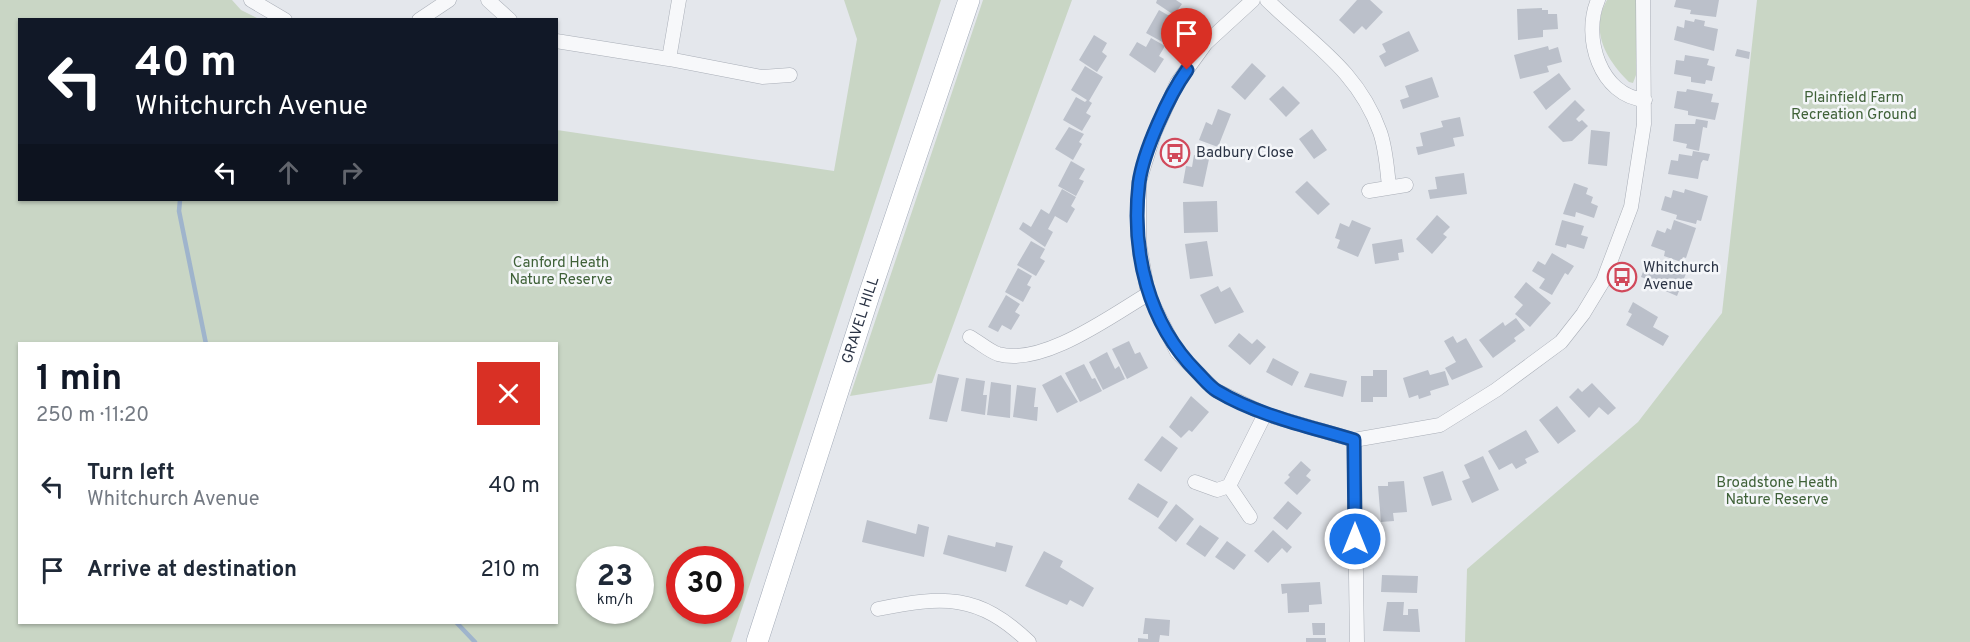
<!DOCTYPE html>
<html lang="en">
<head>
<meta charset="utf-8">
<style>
  body { margin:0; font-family:Overpass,sans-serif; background:#f6f6f7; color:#1f2937; height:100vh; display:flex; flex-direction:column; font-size:22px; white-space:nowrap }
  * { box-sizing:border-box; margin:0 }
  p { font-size:20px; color:#747a83 }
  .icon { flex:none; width:33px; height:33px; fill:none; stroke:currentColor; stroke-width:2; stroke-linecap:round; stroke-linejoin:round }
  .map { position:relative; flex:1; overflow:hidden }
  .panel { position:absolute; left:18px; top:342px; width:540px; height:282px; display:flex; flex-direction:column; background:#fff; border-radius:0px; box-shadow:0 2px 4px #0004 }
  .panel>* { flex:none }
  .guide { position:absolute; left:18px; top:18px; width:540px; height:183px; border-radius:0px; box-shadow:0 2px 4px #0004; background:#111827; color:#fff; overflow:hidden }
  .speed { position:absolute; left:576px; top:546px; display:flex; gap:12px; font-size:30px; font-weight:700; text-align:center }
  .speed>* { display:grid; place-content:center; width:78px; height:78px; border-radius:50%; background:#fff; box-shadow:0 2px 4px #0004; line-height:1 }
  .speed small { font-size:15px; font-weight:400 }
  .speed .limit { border:9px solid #d22; background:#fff; color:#111 }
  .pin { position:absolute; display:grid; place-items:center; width:51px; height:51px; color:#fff; margin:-62px -26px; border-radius:50% 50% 50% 0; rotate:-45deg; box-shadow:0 0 6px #0007 }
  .pin .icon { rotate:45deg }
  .me { position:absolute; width:66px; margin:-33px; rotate:0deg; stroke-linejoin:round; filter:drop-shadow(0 0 4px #0008) }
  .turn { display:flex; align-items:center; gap:21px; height:126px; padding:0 18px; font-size:27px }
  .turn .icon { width:78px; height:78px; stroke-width:2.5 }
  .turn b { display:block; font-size:42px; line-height:51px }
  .lanes { display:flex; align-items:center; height:57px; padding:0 18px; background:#0003; justify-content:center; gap:30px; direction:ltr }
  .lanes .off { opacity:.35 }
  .round { display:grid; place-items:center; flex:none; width:63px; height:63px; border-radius:0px; background:#f6f6f7 }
  .head { display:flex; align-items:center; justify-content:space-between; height:102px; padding:0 18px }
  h1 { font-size:36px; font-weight:700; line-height:45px; color:#111827 }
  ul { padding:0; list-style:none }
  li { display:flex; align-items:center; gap:18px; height:84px; padding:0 18px }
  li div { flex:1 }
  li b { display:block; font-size:22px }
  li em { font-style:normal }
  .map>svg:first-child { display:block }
  .green { fill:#c9d6c5; fill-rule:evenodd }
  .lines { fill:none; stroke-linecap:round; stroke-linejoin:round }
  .stream { stroke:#9fb4cc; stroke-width:4.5 }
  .building { fill:#bbc0ca }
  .minor-casing { stroke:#a9aeb7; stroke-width:15 }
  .primary-casing { stroke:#a3abb8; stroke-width:22 }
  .minor { stroke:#f7f8fa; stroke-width:14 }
  .primary { stroke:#fff; stroke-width:21 }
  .route-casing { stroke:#114b97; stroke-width:15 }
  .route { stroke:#1a73e8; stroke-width:10 }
  .labels { text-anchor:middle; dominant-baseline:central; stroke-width:5; stroke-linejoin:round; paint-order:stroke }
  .park-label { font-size:15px; fill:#3f6138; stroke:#f4f6f9 }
  .poi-label { font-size:15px; fill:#2b3445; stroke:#f4f6f9; text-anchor:start }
  .street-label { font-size:15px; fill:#2b3445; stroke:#f4f6f9 }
</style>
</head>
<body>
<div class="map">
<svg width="1970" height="642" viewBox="0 0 1970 642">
  <rect width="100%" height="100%" fill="#e4e7ec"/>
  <path class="green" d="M0,0H232L241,10L259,19L20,20V200H556L557,130L834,171L857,39L844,0H941L731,642H0ZM20,344H556V622H20ZM590,560H640V610H590ZM680,560H730V610H680Z
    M983,0H1072L932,383L850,396Z
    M1607,0H1636V75L1633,83L1629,82C1607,60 1589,32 1607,0Z
    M1757,0H1970V642H1465L1467,569L1638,422L1722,313Z"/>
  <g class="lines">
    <path class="stream" d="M180,200L179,211L206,344
      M456,622L475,642"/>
  </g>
  <path class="building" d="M1157,0H1176L1182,4L1174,15L1156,3Z
    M1357,0H1370L1383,12L1366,30L1362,26L1354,34L1339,20Z
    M1676,0H1719L1716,17L1690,14L1691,10L1674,7Z
    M1542,8V10H1548V14H1557L1558,29L1543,30V37L1518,40L1517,9Z
    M1159,10L1173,18L1169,26L1174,29L1166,44L1146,33Z
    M1695,19L1705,21L1704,26L1718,29L1714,51L1674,40L1677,26L1684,28L1685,20L1694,22Z
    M1409,31L1419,51L1385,67L1379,56L1386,52L1382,44Z
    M1094,35L1107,43L1102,52L1107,56L1097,72L1079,60Z
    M1151,38L1165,46L1159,56L1164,59L1155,73L1129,55L1137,42L1146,47Z
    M1548,46L1549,50L1558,47L1562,62L1547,66L1549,72L1520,79L1514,55Z
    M1737,49L1750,52L1749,59L1735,56Z
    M1685,55L1709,59L1707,65L1715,67L1712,81L1706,80L1705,84L1691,82V77L1674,74L1676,60L1684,61Z
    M1252,63L1266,76L1245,100L1231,87Z
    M1085,66L1103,77L1089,101L1092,103L1086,113L1091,116L1082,131L1063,120L1076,97L1085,102L1087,100L1071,90Z
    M1559,73L1571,89L1546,110L1533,92Z
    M1432,77L1439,97L1403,109L1400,100L1409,97L1405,86Z
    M1283,86L1300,103L1286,117L1269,99Z
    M1687,89L1713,94L1711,102L1719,103L1715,120L1688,115V111L1674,108L1677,91L1686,92Z
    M1575,100L1585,110L1576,119L1579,122L1582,120L1588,126L1572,141L1563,142L1548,127Z
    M1218,109L1231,114L1218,147L1199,140L1206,122L1212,125Z
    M1460,117L1464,136L1453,138L1455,146L1418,155L1416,147L1423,146L1420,133L1443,127L1441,121Z
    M1696,119L1708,121L1707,128L1703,127L1699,151L1686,148L1687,144L1673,141L1675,124H1695Z
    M1069,127L1084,134L1079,142L1082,144L1073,160L1055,149Z
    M1312,129L1327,150L1314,159L1299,139Z
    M1591,130L1610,132L1607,166L1588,164Z
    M1693,151L1710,154L1708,161L1703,160L1701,163L1698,179L1668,174L1671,160L1678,161L1679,154L1692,156Z
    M1194,155L1209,159L1203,187L1183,183L1186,166L1192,167Z
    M1071,161L1085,169L1079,179L1084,181L1076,196L1058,186Z
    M1464,173L1467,194L1430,199L1428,190L1437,189L1435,177Z
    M1307,181L1330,204L1318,215L1295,192Z
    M1574,183L1588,188L1586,194L1593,197L1591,203L1598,206L1594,218L1576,212L1575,217L1563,214Z
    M1062,189L1076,197L1071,206L1075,209L1067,223L1055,216L1048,229L1053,232L1045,247L1019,229L1023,222L1031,227L1041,209L1049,214Z
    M1685,189L1708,196L1701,221L1697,220L1696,224L1676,219L1677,215L1661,210L1665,196L1671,198L1673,190L1684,193Z
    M1217,201L1218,232L1184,233L1183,202Z
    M1437,215L1450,227L1443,234L1447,237L1432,254L1416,239Z
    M1352,220L1371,228L1358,257L1337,248L1340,240L1335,238L1340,223L1349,227Z
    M1562,220L1584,226L1581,235L1588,237L1584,249L1567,244L1566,248L1555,245Z
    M1674,220L1696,228L1686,258L1683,257L1681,262L1664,256L1665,251L1651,246L1657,230L1665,233L1667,228L1671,230Z
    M1402,239L1404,252L1398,253L1399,260L1375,264L1372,244Z
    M1031,241L1045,249L1040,258L1045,261L1036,276L1017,265Z
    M1207,241L1213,276L1190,279L1185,244Z
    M1552,253L1574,266L1568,275L1565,273L1552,295L1539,288L1545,279L1532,271L1538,261L1545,265Z
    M1657,260L1687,271L1677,296L1656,287L1657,283L1641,277L1646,264L1654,267Z
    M1018,268L1032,276L1027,285L1031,287L1023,302L1005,292Z
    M1526,282L1551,303L1530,327L1515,314L1523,305L1514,297Z
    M1218,286L1221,292L1230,287L1244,312L1215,324L1200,295Z
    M1006,295L1020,304L1015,312L1020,315L1011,330L1002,325L998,332L988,327Z
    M1633,302L1658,317L1653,327L1669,336L1663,346L1626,325L1632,314L1628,312Z
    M1516,318L1525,330L1514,338L1516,341L1493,358L1479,340L1503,322L1505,326Z
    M1239,333L1252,344L1257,339L1266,347L1250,365L1228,346Z
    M1453,336L1457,343L1466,338L1483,367L1452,380L1445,368L1456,362L1444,341Z
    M1129,341L1135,354L1140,352L1148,368L1127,379L1112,349Z
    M1107,352L1115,369L1119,366L1125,379L1103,390L1089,362Z
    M1273,358L1299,372L1292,386L1266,372Z
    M1084,364L1092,379L1095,378L1102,391L1080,402L1065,373Z
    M1373,370H1387V397H1373V402H1361V376H1373Z
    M1428,370L1430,375L1445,371L1449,385L1430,391L1431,395L1419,399L1418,395L1409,398L1403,378Z
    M1310,373L1347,381L1343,397L1304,387Z
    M938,374L959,378L947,422L929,419Z
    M1061,375L1078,402L1057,413L1042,385Z
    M966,378L985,381L983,395H987L985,415L961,411Z
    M991,382L1011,385L1010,418L987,415Z
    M1592,383L1616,408L1608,415L1599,407L1589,418L1569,397L1578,388L1582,392Z
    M1017,385L1036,388L1034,407H1038L1037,421L1013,417Z
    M1191,396L1209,412L1192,432L1189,430L1181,438L1169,427Z
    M1557,406L1576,431L1558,444L1539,420Z
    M1526,430L1539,452L1525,459L1527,463L1516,469L1512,463L1499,470L1488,451Z
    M1162,436L1178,448L1161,472L1144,460Z
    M1483,456L1499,490L1472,503L1462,481L1470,478L1464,465Z
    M1301,461L1311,470L1306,476L1311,480L1297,495L1284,483L1290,477L1288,475Z
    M1443,471L1452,500L1432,506L1423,477Z
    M1404,481L1407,512L1393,513L1394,521L1381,522L1378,486H1388V482Z
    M1138,483L1168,502L1158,518L1128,499Z
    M1288,501L1302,513L1287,530L1273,518Z
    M1176,504L1194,519L1176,542L1158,528Z
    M867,520L916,534L918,524L929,527L924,557L862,542Z
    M1200,525L1219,538L1205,557L1186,544Z
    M1273,530L1292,547L1287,553L1282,548L1268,563L1254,551Z
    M948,535L995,547L996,542L1013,546L1006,572L943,554Z
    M1227,541L1246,555L1234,570L1215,557Z
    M1044,551L1063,561L1060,567L1094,588L1083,607L1070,600L1067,605L1025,586Z
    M1382,575L1418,576L1417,593L1381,592Z
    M1320,582L1322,604L1309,605V612L1288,613L1287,593L1282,594L1281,584Z
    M1387,602H1404L1403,615H1408V609H1418L1420,632L1383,631Z
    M1145,618L1170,620L1169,636L1160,635L1159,642H1138V638L1148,639V634H1143Z
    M1312,623H1325V635H1313Z
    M1306,638H1326V642H1306Z"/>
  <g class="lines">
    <g class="minor-casing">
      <path id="minor" d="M251,0L285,20
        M488,0L510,20
        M1253,0L1206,43L1177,83L1154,134L1139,182V243L1148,294L1177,352L1215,390L1265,414L1354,440L1440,425L1496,390L1561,342L1583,314L1603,281L1631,207L1644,124L1643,0
        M1267,0C1311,43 1358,70 1380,132C1386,149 1387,169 1389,186
        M1598,0C1582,37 1600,96 1645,100
        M419,20L449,0
        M556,41L669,59L679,0
        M669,59L762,77L790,75
        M1369,191L1406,185
        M970,337C979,342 989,351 998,354C1042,367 1111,316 1148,294
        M1354,440L1357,642
        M1195,482L1217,490L1229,486L1265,414
        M1229,486L1250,517
        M878,609C943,596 978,593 1029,642"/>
    </g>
    <g class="primary-casing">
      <g id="primary">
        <path id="s1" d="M757,642L869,295L969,0"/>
      </g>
    </g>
    <use href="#minor" class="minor"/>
    <use href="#primary" class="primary"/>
  </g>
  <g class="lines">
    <g class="route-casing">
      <path id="route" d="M1187,70C1169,95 1143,152 1139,183C1131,252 1148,323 1197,372C1203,378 1210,387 1217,391C1259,416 1308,426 1354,440L1355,539"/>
    </g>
    <use href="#route" class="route"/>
  </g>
  <defs>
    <g id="bus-ring" transform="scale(1.5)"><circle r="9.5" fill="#f4f6f9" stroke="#d1495b" stroke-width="1.5"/><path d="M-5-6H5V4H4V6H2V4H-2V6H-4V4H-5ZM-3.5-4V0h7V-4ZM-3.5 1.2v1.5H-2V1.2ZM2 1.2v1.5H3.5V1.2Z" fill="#d1495b"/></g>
  </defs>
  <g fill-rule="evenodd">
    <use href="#bus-ring" x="1175" y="153"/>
    <use href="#bus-ring" x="1622" y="277"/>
  </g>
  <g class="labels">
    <g class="park-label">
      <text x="1854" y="98">Plainfield Farm<tspan x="1854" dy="17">Recreation Ground</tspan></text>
      <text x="561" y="263">Canford Heath<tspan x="561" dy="17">Nature Reserve</tspan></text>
      <text x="1777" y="483">Broadstone Heath<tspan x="1777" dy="17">Nature Reserve</tspan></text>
    </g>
    <g class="poi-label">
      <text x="1196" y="153">Badbury Close</text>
      <text x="1643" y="268">Whitchurch<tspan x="1643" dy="17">Avenue</tspan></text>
    </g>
    <g class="street-label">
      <text stroke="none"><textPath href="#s1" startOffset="338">GRAVEL HILL</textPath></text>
    </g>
  </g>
</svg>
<div class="speed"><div>23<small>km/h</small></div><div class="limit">30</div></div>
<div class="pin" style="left:1187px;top:70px;background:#d93025"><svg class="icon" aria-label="arrive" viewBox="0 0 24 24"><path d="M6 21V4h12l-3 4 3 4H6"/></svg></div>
<svg class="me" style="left:1355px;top:539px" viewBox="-20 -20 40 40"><circle r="17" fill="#1a73e8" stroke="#fff" stroke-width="3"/><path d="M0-11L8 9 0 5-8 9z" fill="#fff"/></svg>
<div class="guide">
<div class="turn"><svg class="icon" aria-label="left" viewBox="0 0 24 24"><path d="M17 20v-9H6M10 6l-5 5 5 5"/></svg><div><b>40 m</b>Whitchurch Avenue</div></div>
<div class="lanes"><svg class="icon" aria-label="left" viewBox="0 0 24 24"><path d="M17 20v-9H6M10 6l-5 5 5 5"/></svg><svg class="icon off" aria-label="ahead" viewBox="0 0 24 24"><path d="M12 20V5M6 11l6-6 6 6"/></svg><svg class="icon off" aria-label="right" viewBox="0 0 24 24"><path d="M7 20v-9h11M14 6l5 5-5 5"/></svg></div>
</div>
<section class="panel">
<div class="head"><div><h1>1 min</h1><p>250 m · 11:20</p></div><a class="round" style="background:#d93025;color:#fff"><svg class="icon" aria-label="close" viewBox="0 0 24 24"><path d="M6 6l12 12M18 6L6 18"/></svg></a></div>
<ul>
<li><svg class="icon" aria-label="left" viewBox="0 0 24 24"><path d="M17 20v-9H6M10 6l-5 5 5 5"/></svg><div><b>Turn left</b><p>Whitchurch Avenue</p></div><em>40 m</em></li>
<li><svg class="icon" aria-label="arrive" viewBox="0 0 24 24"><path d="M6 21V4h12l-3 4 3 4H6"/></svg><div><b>Arrive at destination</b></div><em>210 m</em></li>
</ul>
</section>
</div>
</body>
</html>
